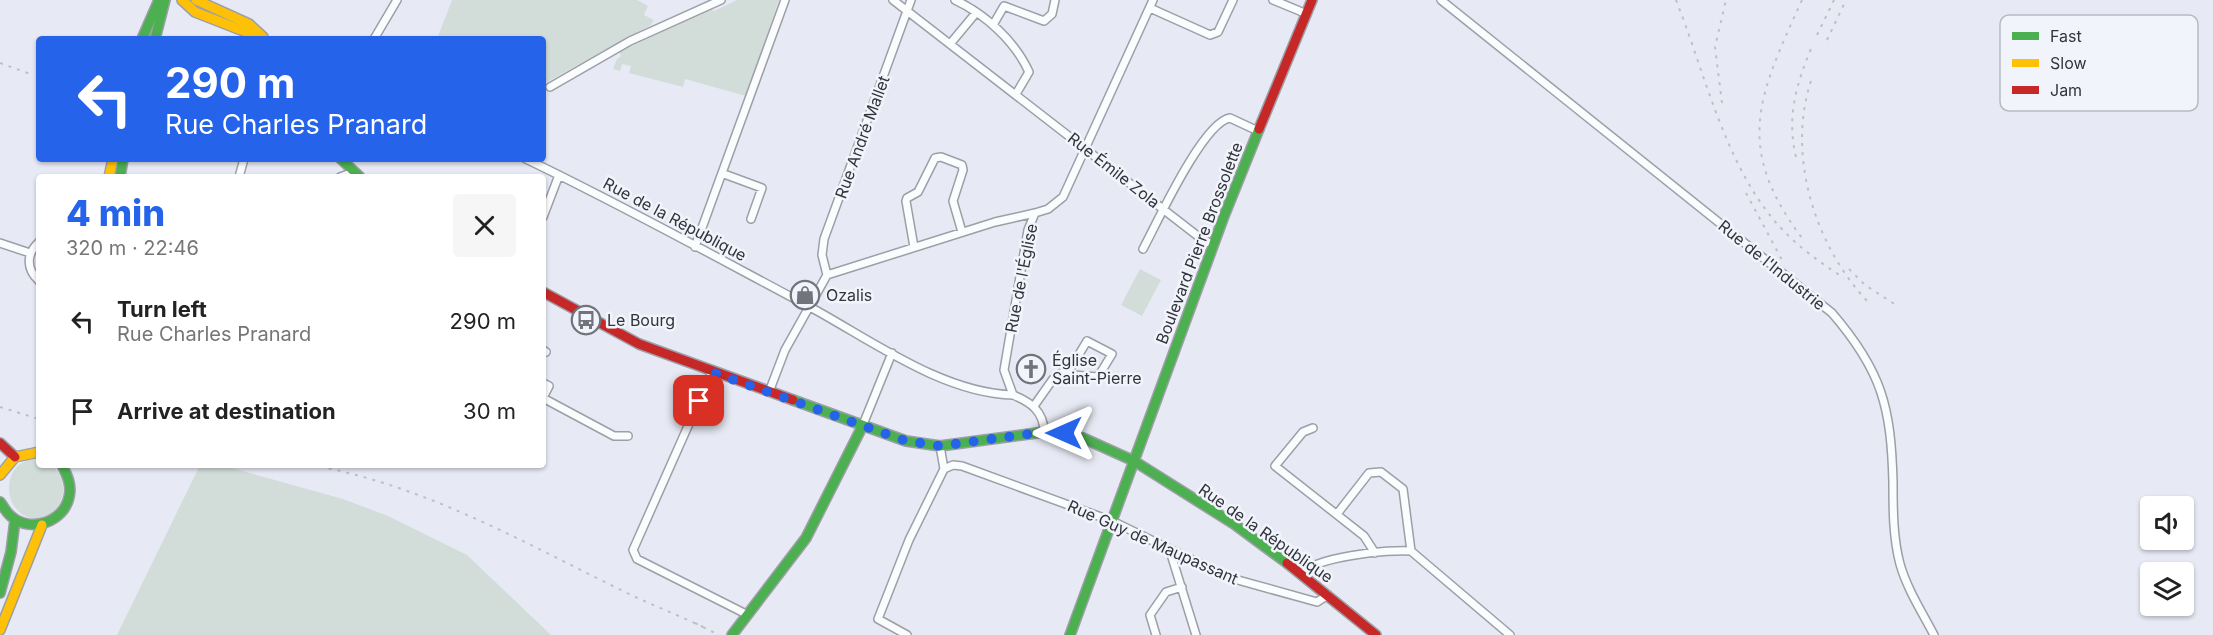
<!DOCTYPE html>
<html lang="en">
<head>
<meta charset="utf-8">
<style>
  body { margin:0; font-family:Inter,sans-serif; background:#f6f6f6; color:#222; height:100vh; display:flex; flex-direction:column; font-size:22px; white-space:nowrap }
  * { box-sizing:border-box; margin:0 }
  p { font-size:20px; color:#767676 }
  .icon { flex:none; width:33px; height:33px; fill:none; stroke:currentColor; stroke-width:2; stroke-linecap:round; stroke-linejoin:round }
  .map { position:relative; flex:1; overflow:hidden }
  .sheet { position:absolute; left:36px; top:174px; width:510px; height:294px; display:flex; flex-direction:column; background:#fff; border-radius:6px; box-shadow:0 2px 4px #0004 }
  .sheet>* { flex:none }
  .hud { position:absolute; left:36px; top:36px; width:510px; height:126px; border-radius:6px; box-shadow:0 2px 4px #0004; background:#2563eb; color:#fff; overflow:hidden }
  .fabs { position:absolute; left:2140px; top:496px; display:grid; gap:12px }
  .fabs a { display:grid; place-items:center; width:54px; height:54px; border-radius:6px; background:#fff; box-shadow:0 2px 4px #0004; font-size:30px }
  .pin { position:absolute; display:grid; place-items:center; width:51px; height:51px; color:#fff; margin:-26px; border-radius:12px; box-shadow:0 3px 9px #0006 }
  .me { position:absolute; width:66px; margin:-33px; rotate:270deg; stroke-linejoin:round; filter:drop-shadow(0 0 4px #0008) }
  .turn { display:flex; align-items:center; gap:21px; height:126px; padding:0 30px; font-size:27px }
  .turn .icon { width:78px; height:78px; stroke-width:2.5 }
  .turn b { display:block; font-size:42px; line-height:51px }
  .round { display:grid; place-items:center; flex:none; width:63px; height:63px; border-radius:6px; background:#f6f6f6 }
  .summary { display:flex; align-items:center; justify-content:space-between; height:102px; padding:0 30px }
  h1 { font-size:36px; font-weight:800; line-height:45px; color:#2563eb }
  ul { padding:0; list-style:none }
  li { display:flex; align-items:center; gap:18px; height:90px; padding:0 30px }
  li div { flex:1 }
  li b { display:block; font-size:22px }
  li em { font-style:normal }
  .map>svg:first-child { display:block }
  .green { fill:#d2ddda }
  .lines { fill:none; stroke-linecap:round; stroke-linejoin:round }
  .street-casing { stroke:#9d9fa7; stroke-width:10 }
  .fast-casing { stroke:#9d9fa7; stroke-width:12 }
  .slow-casing { stroke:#9d9fa7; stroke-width:12 }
  .jam-casing { stroke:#9d9fa7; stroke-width:12 }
  .street { stroke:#fbfcfd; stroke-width:7 }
  .fast { stroke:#4caf50; stroke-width:9 }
  .slow { stroke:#ffc107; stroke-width:9 }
  .jam { stroke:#c62828; stroke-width:9 }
  .rail { stroke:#c0c0c3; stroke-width:2; stroke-dasharray:3 6; stroke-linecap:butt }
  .route { stroke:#2563eb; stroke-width:10; stroke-dasharray:0 18 }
  .labels { text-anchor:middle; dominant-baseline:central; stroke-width:5; stroke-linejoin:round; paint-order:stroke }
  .street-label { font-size:16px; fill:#32343b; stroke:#f2f4fc }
  .poi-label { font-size:16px; fill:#32343b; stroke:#f2f4fc; text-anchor:start }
  .key { fill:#f2f4fc; stroke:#b8bac2; stroke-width:1.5 }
  .key-label { font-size:16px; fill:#32343b }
</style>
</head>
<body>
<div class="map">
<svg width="2213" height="635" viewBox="0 0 2213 635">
  <rect width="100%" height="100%" fill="#e7eaf4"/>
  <path class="green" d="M452,0H637L648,6L644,15L654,20L651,25L543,84V39H437Z
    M737,0H779L746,96L685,79L683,87L629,73L631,66L622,64L620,71L613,69L617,59L621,56L619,52L711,9L714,11Z
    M1140,269L1161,280L1142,316L1121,305Z
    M37,459L39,465L54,467C72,487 62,516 35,519C0,514 0,459 37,459Z
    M200,465H221L343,499L388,516L467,555L551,635H117Z"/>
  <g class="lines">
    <g class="street-casing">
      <path id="street" d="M893,0L1199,237L1213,245
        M955,0C985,14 1015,41 1029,72L1016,94
        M1273,0L1307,14
        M1441,0L1832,313C1882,371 1891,407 1893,482C1893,509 1893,538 1900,564C1907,589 1922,612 1934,635
        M1150,8L1210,35L1218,32L1233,0
        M993,25L1004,6L1044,21L1052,14L1055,0
        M374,39L397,0
        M950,44L975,14
        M550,87L630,41L721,0
        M526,159C622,205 716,257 810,307C871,340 942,393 1013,395
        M724,174L762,188L751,219
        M239,177L244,159
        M340,177L354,172
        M543,217L559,175
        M39,242C26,254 26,269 39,281
        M0,243L30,253
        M695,247L785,0
        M914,247L906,201L907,198L918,192L935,158L941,157L962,165L963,170L953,201L962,232
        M1143,249C1157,223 1203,122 1230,118L1258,131
        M827,275L822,255L824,239L911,0
        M543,350L546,352
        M712,372L633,550L637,559L748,615
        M543,383L549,386L543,398L614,436H628
        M769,392L785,350L827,275L995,222L1035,213
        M1034,406L1053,379L1060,374L1098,377L1112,354L1087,341L1072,366L1060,374
        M862,427L892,353
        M1313,428L1303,432L1275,466L1364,536L1375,553
        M1044,432C1044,411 1030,402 1013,395L1004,370L1028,230L1035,213L1048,209L1063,197L1153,0
        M944,469L953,465L962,466L1112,521L1227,577L1317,602L1328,595
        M1337,514L1369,473L1381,472L1403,489L1411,551
        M1170,551L1196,635
        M1302,574C1313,557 1390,549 1411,551L1510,635
        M907,635L878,619L909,540L944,469L940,446
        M1156,635L1150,615L1166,592L1182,587"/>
    </g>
    <g class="fast-casing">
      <path id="fast" d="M142,39L159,0
        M155,39L165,0
        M341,159L360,177
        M120,177L123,159
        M793,400L906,441L940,446L1044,432L1083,438L1134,461L1234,524L1287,563
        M0,474L1,473
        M0,502C4,507 7,514 12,517C31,533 64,522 69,497C72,485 67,475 62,465
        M0,593L11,552L15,520
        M732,635L806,538L862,427
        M1070,635L1224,216L1259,129"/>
    </g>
    <g class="slow-casing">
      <path id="slow" d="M182,0L195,12L264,39
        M196,0L249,24L263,37
        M109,177L113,159
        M0,475L15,457L39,452
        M0,630L42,525"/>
    </g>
    <g class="jam-casing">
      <path id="jam" d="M1259,129L1312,0
        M543,292L639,344L793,400
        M0,443L15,457
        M1287,563L1376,635"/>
    </g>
    <use href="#street" class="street"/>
    <use href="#fast" class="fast"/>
    <use href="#slow" class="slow"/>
    <use href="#jam" class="jam"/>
    <path class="rail" d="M1676,0C1705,73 1725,166 1779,226C1798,247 1821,263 1844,278
      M1802,0C1759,95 1733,146 1802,238
      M1817,35L1834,0
      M1827,40L1846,0
      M0,63L33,75
      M1811,81C1786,157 1816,248 1869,303
      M1722,103L1715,47L1726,0
      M1796,157C1786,116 1797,82 1813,44
      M1746,193L1782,260
      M1849,269L1865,285L1896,305
      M0,407L39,419
      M311,465C424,485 521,541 623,591C649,604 676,614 703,627
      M695,623L719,635"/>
  </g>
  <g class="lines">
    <path class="route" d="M699,401L712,372L906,441L940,446L1044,432L1064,433"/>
  </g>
  <defs>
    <g id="shop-ring" transform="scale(1.5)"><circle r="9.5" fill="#f2f4fc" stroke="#71747c" stroke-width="1.5"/><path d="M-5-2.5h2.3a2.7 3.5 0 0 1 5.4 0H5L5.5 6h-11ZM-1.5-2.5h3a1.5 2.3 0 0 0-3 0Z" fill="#71747c"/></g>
    <g id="bus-ring" transform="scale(1.5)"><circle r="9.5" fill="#f2f4fc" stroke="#71747c" stroke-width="1.5"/><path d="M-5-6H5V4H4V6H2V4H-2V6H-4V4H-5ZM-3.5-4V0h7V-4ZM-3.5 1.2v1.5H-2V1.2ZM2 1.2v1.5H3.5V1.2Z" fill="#71747c"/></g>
    <g id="church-ring" transform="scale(1.5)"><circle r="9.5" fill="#f2f4fc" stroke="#71747c" stroke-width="1.5"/><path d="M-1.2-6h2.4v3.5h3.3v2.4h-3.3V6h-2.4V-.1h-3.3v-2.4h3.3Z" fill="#71747c"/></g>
  </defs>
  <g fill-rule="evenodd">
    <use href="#shop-ring" x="805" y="295"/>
    <use href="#bus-ring" x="586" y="320"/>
    <use href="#church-ring" x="1031" y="369"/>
  </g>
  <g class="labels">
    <g class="street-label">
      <text transform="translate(862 137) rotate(-70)">Rue André Mallet</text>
      <text transform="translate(1114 170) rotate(38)">Rue Émile Zola</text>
      <text transform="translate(675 219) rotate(28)">Rue de la République</text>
      <text transform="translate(1199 243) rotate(-69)">Boulevard Pierre Brossolette</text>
      <text transform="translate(1772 265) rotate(39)">Rue de l'Industrie</text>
      <text transform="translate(1021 278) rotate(-79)">Rue de l'Église</text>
      <text transform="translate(1266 533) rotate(35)">Rue de la République</text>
      <text transform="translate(1153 542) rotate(24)">Rue Guy de Maupassant</text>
    </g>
    <g class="poi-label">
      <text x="826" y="295">Ozalis</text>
      <text x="607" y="320">Le Bourg</text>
      <text x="1052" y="360">Église<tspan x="1052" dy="18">Saint-Pierre</tspan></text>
    </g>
  </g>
  <rect x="2000" y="15" width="198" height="96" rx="9" class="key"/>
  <rect x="2012" y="32" width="27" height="8" fill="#4caf50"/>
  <rect x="2012" y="59" width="27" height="8" fill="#ffc107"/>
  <rect x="2012" y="86" width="27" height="8" fill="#c62828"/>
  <g class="key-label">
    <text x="2050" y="42">Fast</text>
    <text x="2050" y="69">Slow</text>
    <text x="2050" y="96">Jam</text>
  </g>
</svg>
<div class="fabs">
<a><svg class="icon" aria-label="sound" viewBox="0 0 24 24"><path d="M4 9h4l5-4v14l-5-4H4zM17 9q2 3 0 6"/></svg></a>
<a><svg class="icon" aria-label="layers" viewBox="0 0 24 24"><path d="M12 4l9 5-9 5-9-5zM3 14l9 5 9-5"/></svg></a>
</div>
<div class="pin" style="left:699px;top:401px;background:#d93025"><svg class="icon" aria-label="arrive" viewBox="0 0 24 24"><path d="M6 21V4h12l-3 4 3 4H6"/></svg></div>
<svg class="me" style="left:1064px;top:433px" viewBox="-20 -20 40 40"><path d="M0-17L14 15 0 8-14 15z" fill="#2563eb" stroke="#fff" stroke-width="4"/></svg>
<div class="hud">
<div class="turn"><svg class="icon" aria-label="left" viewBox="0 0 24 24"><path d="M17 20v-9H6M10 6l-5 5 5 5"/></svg><div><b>290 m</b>Rue Charles Pranard</div></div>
</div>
<section class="sheet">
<div class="summary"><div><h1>4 min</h1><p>320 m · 22:46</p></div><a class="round"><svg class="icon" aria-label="close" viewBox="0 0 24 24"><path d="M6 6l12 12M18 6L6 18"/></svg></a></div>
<ul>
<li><svg class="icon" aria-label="left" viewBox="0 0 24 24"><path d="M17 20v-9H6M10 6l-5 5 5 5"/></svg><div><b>Turn left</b><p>Rue Charles Pranard</p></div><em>290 m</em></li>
<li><svg class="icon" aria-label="arrive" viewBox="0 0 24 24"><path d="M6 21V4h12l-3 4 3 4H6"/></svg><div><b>Arrive at destination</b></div><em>30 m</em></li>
</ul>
</section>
</div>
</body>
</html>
